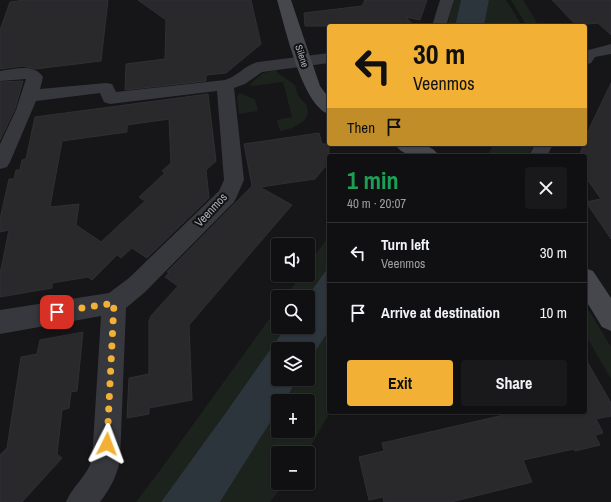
<!DOCTYPE html>
<html lang="en">
<head>
<meta charset="utf-8">
<style>
  body { margin:0; font-family:"Archivo Narrow",sans-serif; background:#19191b; color:#f1f3f6; height:100vh; display:flex; flex-direction:column; font-size:15px; white-space:nowrap }
  * { box-sizing:border-box; margin:0 }
  p { font-size:13px; color:#9c9d9f }
  .icon { flex:none; width:22px; height:22px; fill:none; stroke:currentColor; stroke-width:2; stroke-linecap:round; stroke-linejoin:round }
  .map { position:relative; flex:1; overflow:hidden }
  .sheet { position:absolute; left:327px; top:154px; width:260px; height:260px; display:flex; flex-direction:column; background:#101012; border-radius:4px; box-shadow:0 1px 3px #0004,0 0 0 1px #303032 }
  .sheet>* { flex:none }
  .banner { position:absolute; left:327px; top:24px; width:260px; height:122px; border-radius:4px; box-shadow:0 1px 3px #0004,0 0 0 1px #303032; background:#f2b134; color:#111; overflow:hidden }
  .fabs { position:absolute; left:271px; top:238px; display:grid; gap:8px }
  .fabs a { display:grid; place-items:center; width:44px; height:44px; border-radius:4px; background:#101012; box-shadow:0 1px 3px #0004,0 0 0 1px #303032; font-size:20px }
  .pin { position:absolute; display:grid; place-items:center; width:34px; height:34px; color:#fff; margin:-17px; border-radius:8px; box-shadow:0 2px 6px #0006 }
  .me { position:absolute; width:44px; margin:-22px; rotate:3deg; stroke-linejoin:round; filter:drop-shadow(0 0 3px #0008) }
  .turn { display:flex; align-items:center; gap:14px; height:84px; padding:0 20px; font-size:18px }
  .turn .icon { width:52px; height:52px; stroke-width:2.5 }
  .turn b { display:block; font-size:28px; line-height:34px }
  .then { display:flex; align-items:center; height:38px; padding:0 20px; background:#0003; gap:8px; font-size:15px }
  .round { display:grid; place-items:center; flex:none; width:42px; height:42px; border-radius:4px; background:#19191b }
  .head { display:flex; align-items:center; justify-content:space-between; height:68px; padding:0 20px }
  h1 { font-size:24px; font-weight:700; line-height:30px; color:#1e9e55 }
  .cta { display:flex; gap:8px; margin-top:auto; padding:8px 20px }
  .cta a { flex:1; height:46px; border-radius:4px; background:#f2b134; color:#111; font-size:16px; font-weight:700; line-height:46px; text-align:center }
  .cta a+a { background:#19191b; color:#f1f3f6 }
  ul { padding:0; list-style:none }
  li { display:flex; align-items:center; gap:12px; height:60px; padding:0 20px; border-top:1px solid #303032 }
  li div { flex:1 }
  li b { display:block; font-size:15px }
  li em { font-style:normal }
  .map>svg:first-child { display:block }
  .green { fill:#1c231d }
  .water { fill:#2c353c }
  .building { fill:#29292c; stroke:#303034; fill-rule:evenodd }
  .lines { fill:none; stroke-linecap:round; stroke-linejoin:round }
  .street { fill:#37383d; fill-rule:evenodd }
  .secondary { fill:#45474d; fill-rule:evenodd }
  .route { stroke:#f2b134; stroke-width:7; stroke-dasharray:0 12.6 }
  .labels { text-anchor:middle; dominant-baseline:central; stroke-width:4; stroke-linejoin:round; paint-order:stroke }
  .far-street-label { font-size:10px; fill:#a8adb8; stroke:#111113 }
  .street-label { font-size:12px; fill:#a8adb8; stroke:#111113 }
</style>
</head>
<body>
<div class="map">
<svg width="611" height="502" viewBox="0 0 611 502">
  <rect width="100%" height="100%" fill="#161618"/>
  <path class="green" d="M454,0H461L455,26H447Z
    M489,0H506L522,26H484Z
    M511,0H523L539,26H527Z
    M276,70C281,78 290,79 295,86C296,88 297,92 298,95C300,99 306,103 307,107C312,123 290,129 280,131L277,120L292,117L283,82L252,86L249,85L263,73Z
    M239,93L255,99L258,111L239,114L237,98Z
    M494,144H534L528,156H487Z
    M329,236V266L307,297H285L301,275H308V265Z
    M585,304L611,347V379L585,334Z
    M278,307V327H286L227,411L161,502H136L158,473Z
    M329,330V412H330L307,453H278V483H285L270,502H220L278,410V431H308V401H284L298,379H308V363Z"/>
  <path class="water" d="M461,0H489L484,26H455Z
    M329,266V330L308,363V349H278V379H298L284,401H278V410L220,502H161L227,411L286,327H308L307,297Z"/>
  <path class="building" d="M25,0H108L101,61L35,69L23,66L0,69V30L10,2Z
    M138,0H251L261,44L226,73L206,75V81L125,90L126,64L165,59L166,20Z
    M365,0H427L420,20L406,17L414,26H305L304,13L362,6Z
    M552,0H611V35L598,23L576,25Z
    M23,81L15,109L0,140V82Z
    M611,83V239L586,202L601,199L585,176V156H579L590,127Z
    M208,94L216,161L206,170L209,198L147,258L132,248L121,258L117,255L92,280L88,277L52,283V288L0,297V274L9,230L0,232V219L9,179H14L16,170H20L22,160L26,159L35,117ZM169,119L171,163L162,171L165,173L139,197L145,201L101,242L76,225L79,204L50,207L62,141L127,132V125Z
    M319,133L322,144H329V162L315,179L260,187L292,205L189,325L192,400L149,408V414L127,418L129,378L149,374V321L151,316L178,286L165,277L169,273L167,272L252,186L244,144Z
    M83,332L77,391L71,392L69,408L62,410L57,454L62,458L22,502H0V455L7,448L21,357L37,354L40,340Z
    M585,358L611,403V416L596,419L603,433L595,435L600,445L575,451L574,449L523,460L532,482L451,502H384L383,497L369,500L359,457L384,451L382,443L517,412H585Z"/>
  <g class="lines">
    <path class="street" d="M440,0H454L446,26H432Z
      M611,44V54L595,57L591,63L585,65V51Z
      M329,53V63L262,72L245,84L234,88L244,180L237,196L234,202L145,292L126,308L120,460C116,478 111,487 100,502H66C72,487 87,476 92,460L101,316L0,334V310L109,293L129,278L219,191L224,180L217,91L110,104L104,102L100,93L36,101L10,162L7,167L0,169V144L16,110L26,79L0,81V71C14,69 34,63 43,77L40,89L106,83L112,84L116,92L225,80C238,76 245,65 258,62Z
      M535,144H553L547,156H529Z"/>
    <path class="secondary" d="M277,0H291L320,86L329,98V114C302,106 285,26 277,0Z
      M395,144C409,144 431,141 439,156C425,156 403,159 395,144Z
      M585,268L593,271L611,298V331L602,327L585,299Z"/>
  </g>
  <g class="lines">
    <path class="route" d="M57,312L114,303L107,444"/>
  </g>
  <g class="labels">
    <g class="far-street-label">
      <text transform="translate(302 56) rotate(72)">Silene</text>
    </g>
    <g class="street-label">
      <text transform="translate(211 210) rotate(-47)">Veenmos</text>
    </g>
  </g>
</svg>
<div class="fabs">
<a><svg class="icon" aria-label="sound" viewBox="0 0 24 24"><path d="M4 9h4l5-4v14l-5-4H4zM17 9q2 3 0 6"/></svg></a>
<a><svg class="icon" aria-label="search" viewBox="0 0 24 24"><circle cx="10" cy="10" r="6"/><path d="M15 15l6 6"/></svg></a>
<a><svg class="icon" aria-label="layers" viewBox="0 0 24 24"><path d="M12 4l9 5-9 5-9-5zM3 14l9 5 9-5"/></svg></a>
<a>+</a>
<a>−</a>
</div>
<div class="pin" style="left:57px;top:312px;background:#d93025"><svg class="icon" aria-label="arrive" viewBox="0 0 24 24"><path d="M6 21V4h12l-3 4 3 4H6"/></svg></div>
<svg class="me" style="left:107px;top:444px" viewBox="-20 -20 40 40"><path d="M0-17L14 15 0 8-14 15z" fill="#f2b134" stroke="#fff" stroke-width="4"/></svg>
<div class="banner">
<div class="turn"><svg class="icon" aria-label="left" viewBox="0 0 24 24"><path d="M17 20v-9H6M10 6l-5 5 5 5"/></svg><div><b>30 m</b>Veenmos</div></div>
<div class="then">Then<svg class="icon" aria-label="arrive" viewBox="0 0 24 24"><path d="M6 21V4h12l-3 4 3 4H6"/></svg></div>
</div>
<section class="sheet">
<div class="head"><div><h1>1 min</h1><p>40 m · 20:07</p></div><a class="round"><svg class="icon" aria-label="close" viewBox="0 0 24 24"><path d="M6 6l12 12M18 6L6 18"/></svg></a></div>
<ul>
<li><svg class="icon" aria-label="left" viewBox="0 0 24 24"><path d="M17 20v-9H6M10 6l-5 5 5 5"/></svg><div><b>Turn left</b><p>Veenmos</p></div><em>30 m</em></li>
<li><svg class="icon" aria-label="arrive" viewBox="0 0 24 24"><path d="M6 21V4h12l-3 4 3 4H6"/></svg><div><b>Arrive at destination</b></div><em>10 m</em></li>
</ul>
<div class="cta"><a>Exit</a><a>Share</a></div>
</section>
</div>
</body>
</html>
